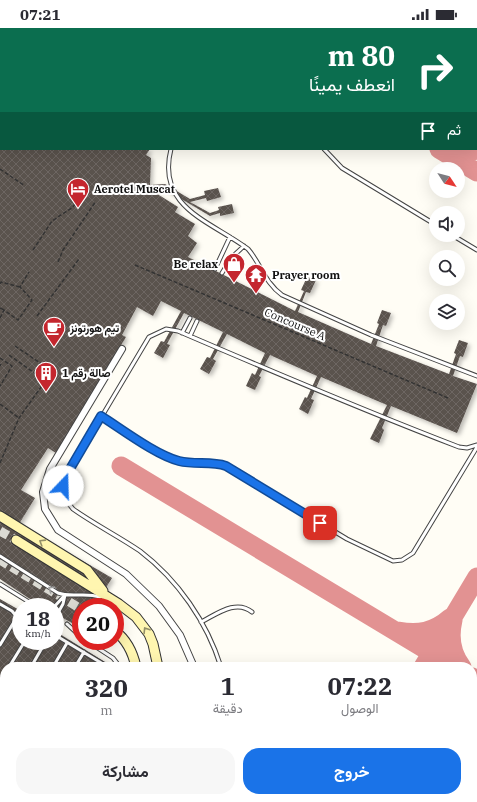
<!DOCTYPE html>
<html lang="ar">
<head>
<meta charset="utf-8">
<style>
  body { margin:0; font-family:"IBM Plex Serif",Vazirmatn,serif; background:#f7f7f7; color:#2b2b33; direction:rtl; height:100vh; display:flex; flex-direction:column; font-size:15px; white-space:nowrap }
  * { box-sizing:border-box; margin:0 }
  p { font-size:13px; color:#7c7c81 }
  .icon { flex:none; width:22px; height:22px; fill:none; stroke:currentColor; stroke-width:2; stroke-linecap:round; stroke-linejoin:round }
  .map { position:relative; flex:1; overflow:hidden; direction:ltr }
  .sheet { position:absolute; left:0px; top:634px; width:477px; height:140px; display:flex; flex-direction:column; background:#fff; border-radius:16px 16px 0 0; box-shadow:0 4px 16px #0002; direction:rtl }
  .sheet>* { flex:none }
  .top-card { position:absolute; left:0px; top:0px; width:477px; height:122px; box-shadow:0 4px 16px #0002; direction:rtl; background:#0b6e4f; color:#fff; overflow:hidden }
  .needle { width:26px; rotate:126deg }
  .tools { position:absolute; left:429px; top:134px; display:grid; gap:8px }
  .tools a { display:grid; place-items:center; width:36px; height:36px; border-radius:50%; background:#fff; box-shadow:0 4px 16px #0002; font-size:20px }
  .speed { position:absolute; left:12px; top:570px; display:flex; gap:8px; font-size:20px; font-weight:700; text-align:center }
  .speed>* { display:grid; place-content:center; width:52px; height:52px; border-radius:50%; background:#fff; box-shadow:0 4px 16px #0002; line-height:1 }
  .speed small { font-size:10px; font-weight:400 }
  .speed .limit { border:6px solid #d22; background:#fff; color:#111 }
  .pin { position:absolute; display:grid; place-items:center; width:34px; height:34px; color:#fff; margin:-17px; border-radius:8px; box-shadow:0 2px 6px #0006 }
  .me { position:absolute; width:44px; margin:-22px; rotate:21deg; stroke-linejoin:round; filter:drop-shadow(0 0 3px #0008) }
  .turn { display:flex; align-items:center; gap:14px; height:84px; padding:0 16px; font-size:18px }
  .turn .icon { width:52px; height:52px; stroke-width:2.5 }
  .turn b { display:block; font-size:28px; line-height:34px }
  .then { display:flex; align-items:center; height:38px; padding:0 16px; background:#0003; gap:8px; font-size:15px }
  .eta { display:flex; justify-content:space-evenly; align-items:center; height:68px; text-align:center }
  .eta b { font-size:24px; font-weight:700; line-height:28px }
  .primary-button { display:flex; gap:8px; margin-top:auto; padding:8px 16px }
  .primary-button a { flex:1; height:46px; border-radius:16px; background:#1a73e8; color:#fff; font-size:16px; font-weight:700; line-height:46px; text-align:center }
  .primary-button a+a { background:#f7f7f7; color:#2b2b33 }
  .status { display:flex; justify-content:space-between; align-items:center; height:28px; padding:0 20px; background:#fff; direction:ltr }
  .status svg { height:11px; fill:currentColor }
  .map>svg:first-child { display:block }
  .grass { fill:#d5ebbd }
  .sand { fill:url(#sand-dots) }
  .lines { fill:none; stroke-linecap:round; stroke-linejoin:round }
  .taxiway { stroke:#e29292; stroke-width:19 }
  .building { fill:url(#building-cross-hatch); filter:url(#shadow) }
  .secondary-tunnel { stroke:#dbdad3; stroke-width:9; stroke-dasharray:9 4.5; stroke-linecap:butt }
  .lane-casing { stroke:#444; stroke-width:5 }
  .street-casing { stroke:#444; stroke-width:8 }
  .secondary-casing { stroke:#333; stroke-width:11 }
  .path { stroke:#333; stroke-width:1.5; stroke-dasharray:4 2; stroke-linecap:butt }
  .lane { stroke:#fff; stroke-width:3 }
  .street { stroke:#fff; stroke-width:6 }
  .secondary { stroke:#fff6b0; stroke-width:9 }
  .oneway { stroke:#948f68 }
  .oneway2 { stroke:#a0a0a0 }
  .route-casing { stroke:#114b97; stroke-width:10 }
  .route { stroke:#1a73e8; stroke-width:7 }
  .labels { text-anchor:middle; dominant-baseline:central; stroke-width:4; stroke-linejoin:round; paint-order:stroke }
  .poi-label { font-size:11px; font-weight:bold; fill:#111; stroke:#fff; text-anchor:start }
  .street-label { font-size:11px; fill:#111; stroke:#fff }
</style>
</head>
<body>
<div class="status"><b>07:21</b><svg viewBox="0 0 49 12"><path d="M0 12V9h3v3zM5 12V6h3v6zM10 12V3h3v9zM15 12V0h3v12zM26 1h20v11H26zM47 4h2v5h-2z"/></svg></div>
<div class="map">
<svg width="477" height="774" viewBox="0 0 477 774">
  <defs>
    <pattern id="sand-dots" width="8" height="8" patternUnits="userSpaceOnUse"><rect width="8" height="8" fill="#fbeec1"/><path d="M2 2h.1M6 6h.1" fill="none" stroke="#d6cba5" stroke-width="1.8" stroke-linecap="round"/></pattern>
    <pattern id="building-cross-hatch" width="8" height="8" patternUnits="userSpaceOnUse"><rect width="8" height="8" fill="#5a524d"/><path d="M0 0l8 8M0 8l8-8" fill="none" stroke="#6d6662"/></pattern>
    <filter id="shadow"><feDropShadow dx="2.5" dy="2.5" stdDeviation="2" flood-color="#0004"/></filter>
  </defs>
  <rect width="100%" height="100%" fill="#fffdf5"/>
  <path class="grass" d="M62,769H89L87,774H66Z"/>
  <path class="sand" d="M472,691H477V774H388L389,769H472Z"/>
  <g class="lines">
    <path class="taxiway" d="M463,0V1
      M443,1L444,0
      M476,22L477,23
      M439,121L477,144
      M445,123L462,125L477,122
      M121,438L455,639
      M453,592C449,609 451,625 462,639
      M398,603C418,607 434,604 450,590
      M423,639L477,549
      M472,649L477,652
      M341,774L344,769"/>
  </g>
  <path class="building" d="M0,121H150L146,127L151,130L150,157L165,156L190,171L205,167L204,163L218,160L221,169L207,173L206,170L190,174L210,185L219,182L218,179L232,176L234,185L220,188V185L210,188L163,160L151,162L178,179L175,184L195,196L188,208L197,215L188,229L295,283L304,263L301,262L307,249L316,252L310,265L306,264L298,284L371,316L379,296L377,295L382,282L391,285L386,298L383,297L376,318L449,346L456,326L454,325L459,312L468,315L463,329L460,328L453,348L477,356L457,405L391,378L382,400L384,402L379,415L370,411L387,377L321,349L311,371L314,372L308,386L299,381L305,369L307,370L317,348L270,327L259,348L261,349L255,362L246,358L252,345L255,347L265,325L227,306L213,331L216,333L209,346L200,341L207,329L210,330L223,304L184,285L167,316L170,317L163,330L154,325L161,313L164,314L181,283L161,273L153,288L137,279L122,307L126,309L56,425L48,420L21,462L35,470L19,496L112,550L94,579H81V600L63,590L55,603V579H42L0,551Z
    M0,571L21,583V613H55V603L113,639H5V690L0,687Z
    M0,695L5,698V713L0,710Z
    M0,716L5,719V735L0,732Z
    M0,738L5,741V749L0,746Z"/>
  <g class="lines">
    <path class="secondary-tunnel" d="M0,503L16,512
      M0,532L81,581"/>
    <g class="lane-casing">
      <path id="lane" d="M119,1V0
        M223,1V0
        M361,1V0
        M0,72L1,73
        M171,121C156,180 211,193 248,221C261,236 265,255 282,267L371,307L477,348
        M324,121L342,140L436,197
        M452,207L477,222
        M215,241L230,209
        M222,245L232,229L244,218
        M182,305L190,290
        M190,308L197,293
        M101,388C123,402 155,427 179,433C195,437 211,433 226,438L347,511L393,533L402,532L413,525L477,419
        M0,528L58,565C71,570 85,564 100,569
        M0,556L37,579
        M0,576L12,583L17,589
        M54,579L65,567
        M55,590L63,576L65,567
        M201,594C217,586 236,571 252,584
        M67,596L81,609
        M55,607L108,639
        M87,613L113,630L120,639
        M0,617L17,589L21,587
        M333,638V639
        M9,639L25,613
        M31,639L46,613
        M53,639L67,615
        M75,639L84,624
        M96,639L100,634
        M221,639C207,594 178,552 140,523C118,508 94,496 73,481C63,470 61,459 67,447L149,309L166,301L178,303C271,343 365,383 459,419L467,420L477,417
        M0,654L5,646
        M0,692L5,695
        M0,714L5,717
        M0,736L5,739
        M0,763L5,766
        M10,769L18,774
        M30,769L35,774
        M51,774L52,769
        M144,774L146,769
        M260,774L263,769"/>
    </g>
    <g class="street-casing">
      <path id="street" d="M122,321L50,441L43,464L45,481L58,502L126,546L159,578L180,607L194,639
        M191,774L193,769"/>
    </g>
    <g class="secondary-casing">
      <path id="secondary" d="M0,488L87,542L103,563
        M16,512L119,576L136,589L149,606L153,616L158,639
        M115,603C127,612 133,625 136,639
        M96,774L98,769
        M116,774L119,769"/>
    </g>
    <path class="path" d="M184,1V0
      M0,141L25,158
      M33,222L52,193L73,179L85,160
      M58,234L63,222L96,173
      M135,237L448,370
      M0,256L1,254L20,259
      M0,280L4,282
      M37,288L79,231
      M0,290L4,282L18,292L32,272L20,259L29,244
      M15,318L46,339
      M9,327L40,349
      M0,330L12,338L0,358
      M0,338L1,336
      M0,376L19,390
      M0,435L19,390L51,345"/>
    <use href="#lane" class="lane"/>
    <use href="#street" class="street"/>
    <use href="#secondary" class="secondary"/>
  </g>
  <defs><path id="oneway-chevron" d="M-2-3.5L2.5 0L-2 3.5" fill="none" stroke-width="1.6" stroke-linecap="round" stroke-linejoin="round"/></defs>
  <g class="oneway">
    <use href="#oneway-chevron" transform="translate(42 514) rotate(-148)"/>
    <use href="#oneway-chevron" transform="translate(146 602) rotate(-122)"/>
  </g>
  <use class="oneway2" href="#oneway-chevron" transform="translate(51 561) rotate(-146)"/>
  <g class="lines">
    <g class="route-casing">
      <path id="route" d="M63,458L67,446L101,388C123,402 156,427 179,433C195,437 211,433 226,438L320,495"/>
    </g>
    <use href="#route" class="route"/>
  </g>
  <defs>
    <g id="hotel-pin" transform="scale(1.15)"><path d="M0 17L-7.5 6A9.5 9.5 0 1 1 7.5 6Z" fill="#c4262e" stroke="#fff"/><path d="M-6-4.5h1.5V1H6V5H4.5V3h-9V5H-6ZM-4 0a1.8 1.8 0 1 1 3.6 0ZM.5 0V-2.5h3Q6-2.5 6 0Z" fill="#fff"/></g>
    <g id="shop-pin" transform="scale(1.15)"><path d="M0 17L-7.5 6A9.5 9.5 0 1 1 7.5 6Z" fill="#c4262e" stroke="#fff"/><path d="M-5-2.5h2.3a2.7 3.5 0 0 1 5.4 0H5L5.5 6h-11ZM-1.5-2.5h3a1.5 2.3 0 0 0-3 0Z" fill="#fff"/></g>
    <g id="temple-pin" transform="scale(1.15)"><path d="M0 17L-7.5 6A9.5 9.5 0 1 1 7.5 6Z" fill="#c4262e" stroke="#fff"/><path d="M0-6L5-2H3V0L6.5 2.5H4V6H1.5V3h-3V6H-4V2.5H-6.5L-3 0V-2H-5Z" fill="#fff"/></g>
    <g id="cafe-pin" transform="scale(1.15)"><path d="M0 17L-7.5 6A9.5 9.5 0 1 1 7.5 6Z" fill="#c4262e" stroke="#fff"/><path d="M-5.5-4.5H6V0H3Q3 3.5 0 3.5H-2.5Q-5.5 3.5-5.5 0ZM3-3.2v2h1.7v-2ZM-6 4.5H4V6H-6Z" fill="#fff"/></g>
    <g id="building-pin" transform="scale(1.15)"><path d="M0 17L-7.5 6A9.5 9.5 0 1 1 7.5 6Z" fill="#c4262e" stroke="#fff"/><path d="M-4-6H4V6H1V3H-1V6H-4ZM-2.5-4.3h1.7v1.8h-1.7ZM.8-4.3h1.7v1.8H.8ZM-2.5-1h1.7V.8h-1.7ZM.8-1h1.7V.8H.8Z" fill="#fff"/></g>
  </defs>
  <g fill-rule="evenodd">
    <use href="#hotel-pin" x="78" y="161"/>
    <use href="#shop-pin" x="234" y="236"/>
    <use href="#temple-pin" x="256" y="247"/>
    <use href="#cafe-pin" x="54" y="300"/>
    <use href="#building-pin" x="46" y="345"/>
  </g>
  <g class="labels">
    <g class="poi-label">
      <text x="94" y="161">Aerotel Muscat</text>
      <text x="218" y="236" text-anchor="end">Be relax</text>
      <text x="272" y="247">Prayer room</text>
      <text x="70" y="300">تيم هورتونز</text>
      <text x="62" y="345">صالة رقم 1</text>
    </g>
    <g class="street-label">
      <text transform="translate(295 296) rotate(23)">Concourse A</text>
    </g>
  </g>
</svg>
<div class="tools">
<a><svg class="needle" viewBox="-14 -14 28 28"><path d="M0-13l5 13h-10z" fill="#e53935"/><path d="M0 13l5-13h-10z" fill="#7c7c81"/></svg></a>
<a><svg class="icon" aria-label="sound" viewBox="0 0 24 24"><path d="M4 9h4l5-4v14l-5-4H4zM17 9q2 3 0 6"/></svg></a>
<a><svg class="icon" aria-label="search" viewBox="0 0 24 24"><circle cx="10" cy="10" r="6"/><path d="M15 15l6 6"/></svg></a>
<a><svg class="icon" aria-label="layers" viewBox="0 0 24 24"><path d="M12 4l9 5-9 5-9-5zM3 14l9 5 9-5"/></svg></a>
</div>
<div class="speed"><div>18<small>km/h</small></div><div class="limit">20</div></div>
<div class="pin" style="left:320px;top:495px;background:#d93025"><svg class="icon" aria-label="arrive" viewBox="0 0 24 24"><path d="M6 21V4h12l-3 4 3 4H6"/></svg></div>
<svg class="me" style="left:63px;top:458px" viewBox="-20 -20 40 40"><circle r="19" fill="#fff"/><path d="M0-13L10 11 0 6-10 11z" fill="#1a73e8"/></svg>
<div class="top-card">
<div class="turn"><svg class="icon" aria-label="right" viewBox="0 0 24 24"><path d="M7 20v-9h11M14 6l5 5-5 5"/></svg><div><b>80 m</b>انعطف يمينًا</div></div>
<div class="then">ثم<svg class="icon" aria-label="arrive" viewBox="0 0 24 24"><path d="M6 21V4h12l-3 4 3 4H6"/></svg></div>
</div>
<section class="sheet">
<div class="eta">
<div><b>07:22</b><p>الوصول</p></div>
<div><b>1</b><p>دقيقة</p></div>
<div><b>320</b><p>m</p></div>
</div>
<div class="primary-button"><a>خروج</a><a>مشاركة</a></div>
</section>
</div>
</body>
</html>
